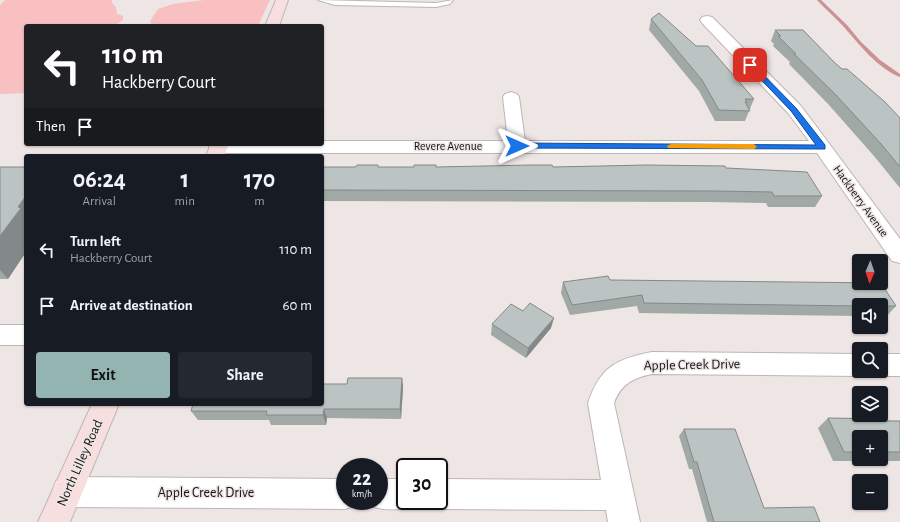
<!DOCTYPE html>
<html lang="en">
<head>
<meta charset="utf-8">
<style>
  body { margin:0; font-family:"Alegreya Sans",sans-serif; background:#242831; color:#f1f3f6; height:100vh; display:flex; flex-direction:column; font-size:15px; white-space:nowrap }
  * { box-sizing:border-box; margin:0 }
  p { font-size:13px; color:#9ea1a6 }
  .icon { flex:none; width:22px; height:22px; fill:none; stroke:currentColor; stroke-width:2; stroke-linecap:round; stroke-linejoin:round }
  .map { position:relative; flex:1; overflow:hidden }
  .sheet { position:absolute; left:24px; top:154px; width:300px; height:252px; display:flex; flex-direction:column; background:#171b24; border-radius:4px; box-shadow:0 1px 3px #0004 }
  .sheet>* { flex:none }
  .hud { position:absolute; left:24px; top:24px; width:300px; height:122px; border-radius:4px; box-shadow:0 1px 3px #0004; background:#202124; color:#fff; overflow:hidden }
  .needle { width:26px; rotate:182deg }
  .controls { position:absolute; left:852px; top:254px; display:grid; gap:8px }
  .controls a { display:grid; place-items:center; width:36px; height:36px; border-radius:4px; background:#171b24; box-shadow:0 1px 3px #0004; font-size:20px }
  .speed { position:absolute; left:336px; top:458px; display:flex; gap:8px; font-size:20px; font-weight:700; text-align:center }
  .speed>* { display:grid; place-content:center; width:52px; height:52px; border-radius:50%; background:#171b24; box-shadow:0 1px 3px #0004; line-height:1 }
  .speed small { font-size:10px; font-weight:400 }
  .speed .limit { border:2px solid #111; border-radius:6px; background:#fff; color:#111 }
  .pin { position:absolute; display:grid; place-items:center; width:34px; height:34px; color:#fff; margin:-17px; border-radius:8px; box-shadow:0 2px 6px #0006 }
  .me { position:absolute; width:44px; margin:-22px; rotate:90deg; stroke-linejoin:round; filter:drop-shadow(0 0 3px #0008) }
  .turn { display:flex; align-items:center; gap:14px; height:84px; padding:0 12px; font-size:18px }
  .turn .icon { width:52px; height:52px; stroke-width:2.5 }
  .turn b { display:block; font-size:28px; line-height:34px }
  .then { display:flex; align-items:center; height:38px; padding:0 12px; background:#0003; gap:8px; font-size:15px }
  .eta { display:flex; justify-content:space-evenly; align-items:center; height:68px; text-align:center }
  .eta b { font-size:24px; font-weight:700; line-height:28px }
  .action { display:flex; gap:8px; margin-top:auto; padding:8px 12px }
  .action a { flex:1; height:46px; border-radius:4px; background:#93b4b1; color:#111; font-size:16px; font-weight:700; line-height:46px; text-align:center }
  .action a+a { background:#242831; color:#f1f3f6 }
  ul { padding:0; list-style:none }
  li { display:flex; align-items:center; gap:12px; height:56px; padding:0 12px }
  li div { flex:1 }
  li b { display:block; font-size:15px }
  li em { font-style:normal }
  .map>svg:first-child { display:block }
  .green { fill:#f8c0c1 }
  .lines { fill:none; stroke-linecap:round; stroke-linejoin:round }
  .stream { fill:#cc9293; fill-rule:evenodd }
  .lane-casing { stroke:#beb5b5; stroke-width:2 }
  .street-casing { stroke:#beb5b5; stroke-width:2 }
  .secondary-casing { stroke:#beb5b5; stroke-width:2 }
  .lane { fill:#fff; fill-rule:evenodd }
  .street { fill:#fff; fill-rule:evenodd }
  .secondary { fill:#f7dedf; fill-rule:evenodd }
  .wall { fill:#a1a9a7; fill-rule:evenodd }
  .shaded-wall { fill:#838988 }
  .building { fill:#bbc4c2; stroke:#838988 }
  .route { fill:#1a73e8; stroke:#114b97 }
  .slow { fill:#f59e0b }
  .labels { text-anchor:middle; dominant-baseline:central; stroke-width:3; stroke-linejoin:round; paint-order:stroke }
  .street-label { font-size:12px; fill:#171413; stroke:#eee5e5 }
  .near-street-label { font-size:14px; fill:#171413; stroke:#eee5e5 }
</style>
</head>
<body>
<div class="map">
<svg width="900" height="522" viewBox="0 0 900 522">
  <rect width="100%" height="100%" fill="#eee5e5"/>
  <path class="green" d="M5,0H112V3L116,7L117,14L123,16V20L114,26H26V93L0,94V5Z
    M204,0H270L258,26H152L150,21L158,9L173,4Z"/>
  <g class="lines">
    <path class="stream" d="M817,0H821L847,25L861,42L880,60L900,74V77C877,68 859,44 843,26C835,17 825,9 817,0Z"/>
    <g class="lane-casing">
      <path id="lane" d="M318,0L436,3L453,0L450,4L436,7L335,5Z"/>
    </g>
    <g class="street-casing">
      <path id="street" d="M707,16L712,17L800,105L813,122L900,239V263L892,261L817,153H218L212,151L209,147L211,144H322V141H508L503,97L505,94L511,92L517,94L519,97L525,141H809L788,113L702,23L700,20L702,17Z
        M0,325H26V345H0Z
        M652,352L859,354V371H869L859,376L652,374C633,378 621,384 614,403L640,522H608L606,510L439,509L428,505L427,501H439V479L601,480L588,403C600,367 616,359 652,352Z
        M881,354H900V376H881L872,373L871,371H881Z
        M67,477L345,479V501H357L356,505L345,509L67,507L56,503L52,492L56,481Z
        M379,479H405V501H417L416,505C400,511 384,511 368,505L367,501H379Z"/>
    </g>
    <g class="secondary-casing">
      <path id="secondary" d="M276,0H288L279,26H265Z
        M211,144H229L224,156H206Z
        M92,404H119L70,522H38Z"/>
    </g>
    <use href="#lane" class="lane"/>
    <use href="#street" class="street"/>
    <use href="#secondary" class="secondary"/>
  </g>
  <path class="wall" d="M651,19L754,99L745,121H715L699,91L649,30Z
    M775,30L835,63L900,118V188L874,156L829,105L789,64L790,62L773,46L774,44L771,41Z
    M0,167H26V252L8,279H0Z
    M322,167H553L726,168L822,196L815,207H768L766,203L710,202L322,201Z
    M610,280L896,306L886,317H881V305H859V316L639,313L637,306L570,315L561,293L563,282Z
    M523,311L551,328L526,358L491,335L492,324Z
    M402,378L403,388L401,419L327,418L326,425H271L269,420H198L191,411L347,384Z
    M828,418L900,421V461H833L818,428ZM859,437H881V459H859Z
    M684,429L764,508L820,522H707L692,469H689L679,436Z"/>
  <path class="shaded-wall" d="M26,196V252L8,279L0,270V236L18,207Z
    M554,318L551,328L526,358L528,348Z
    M402,378L403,388L401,419L400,409Z
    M324,409L327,418L326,425L323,415Z"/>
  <path class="building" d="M659,13L696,46H708L754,99H745L747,102H745L750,111L719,110L702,80L651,19Z
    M775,30H803L835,63L842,69H847L885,102L900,118V167L882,145L835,94L794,54H796L778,36H781Z
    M357,165H378V167H414V165H436V167L531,165H552L553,167L647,165L725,166L726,168L807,172L822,196H774L772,192L715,191L322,190V167H356Z
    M0,167H26V196L18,207L21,208L0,236Z
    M608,276L610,280L881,283L896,306H881V305H859V306L644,303L642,295L572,305L563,282Z
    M530,303L554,318L528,348L492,324L511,304L523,311Z
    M348,378H402L400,409H324L323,415H266L267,411H191L193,404H322V384H347Z
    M828,418L884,419L886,421H900V452H881V437H859V452H844Z
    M684,429H735L764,508L814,507L820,522H714L697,462H694Z"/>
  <path class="route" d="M748,63H752L796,108L825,145V149L517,148L513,146L517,143L816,145L791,111L748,66Z"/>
  <path class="slow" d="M671,144H754L757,147L754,149L668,148L667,146Z"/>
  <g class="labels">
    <g class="street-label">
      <text x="448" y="146">Revere Avenue</text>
      <text transform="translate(861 201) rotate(54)">Hackberry Avenue</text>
    </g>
    <g class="near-street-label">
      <text transform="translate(692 365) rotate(-1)">Apple Creek Drive</text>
      <text transform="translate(80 463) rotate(-66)">North Lilley Road</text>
      <text x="206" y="493">Apple Creek Drive</text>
    </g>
  </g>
</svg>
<div class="controls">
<a><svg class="needle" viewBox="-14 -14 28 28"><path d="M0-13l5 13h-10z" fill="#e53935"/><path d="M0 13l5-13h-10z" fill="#9ea1a6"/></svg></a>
<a><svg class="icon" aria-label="sound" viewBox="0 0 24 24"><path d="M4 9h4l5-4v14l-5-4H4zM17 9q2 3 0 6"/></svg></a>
<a><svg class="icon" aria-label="search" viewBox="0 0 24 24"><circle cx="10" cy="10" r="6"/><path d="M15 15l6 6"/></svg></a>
<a><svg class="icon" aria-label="layers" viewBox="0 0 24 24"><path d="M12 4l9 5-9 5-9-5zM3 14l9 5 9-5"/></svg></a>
<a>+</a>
<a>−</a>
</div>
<div class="speed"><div>22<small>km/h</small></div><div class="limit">30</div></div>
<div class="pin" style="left:750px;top:65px;background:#d93025"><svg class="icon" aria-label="arrive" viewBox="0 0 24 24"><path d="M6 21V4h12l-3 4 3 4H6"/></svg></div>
<svg class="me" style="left:517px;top:146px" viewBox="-20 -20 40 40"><path d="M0-17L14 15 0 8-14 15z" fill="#1a73e8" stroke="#fff" stroke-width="4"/></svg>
<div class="hud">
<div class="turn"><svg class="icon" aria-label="left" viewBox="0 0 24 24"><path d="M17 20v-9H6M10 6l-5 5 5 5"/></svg><div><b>110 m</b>Hackberry Court</div></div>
<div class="then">Then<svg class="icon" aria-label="arrive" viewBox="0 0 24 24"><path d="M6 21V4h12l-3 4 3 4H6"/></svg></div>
</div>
<section class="sheet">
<div class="eta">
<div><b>06:24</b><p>Arrival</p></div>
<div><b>1</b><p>min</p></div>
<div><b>170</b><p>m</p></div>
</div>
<ul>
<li><svg class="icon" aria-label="left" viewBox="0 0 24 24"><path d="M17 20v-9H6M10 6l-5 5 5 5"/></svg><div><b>Turn left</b><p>Hackberry Court</p></div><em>110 m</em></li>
<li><svg class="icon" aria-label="arrive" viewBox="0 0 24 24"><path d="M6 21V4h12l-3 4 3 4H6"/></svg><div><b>Arrive at destination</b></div><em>60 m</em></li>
</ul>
<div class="action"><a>Exit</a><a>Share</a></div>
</section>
</div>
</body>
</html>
